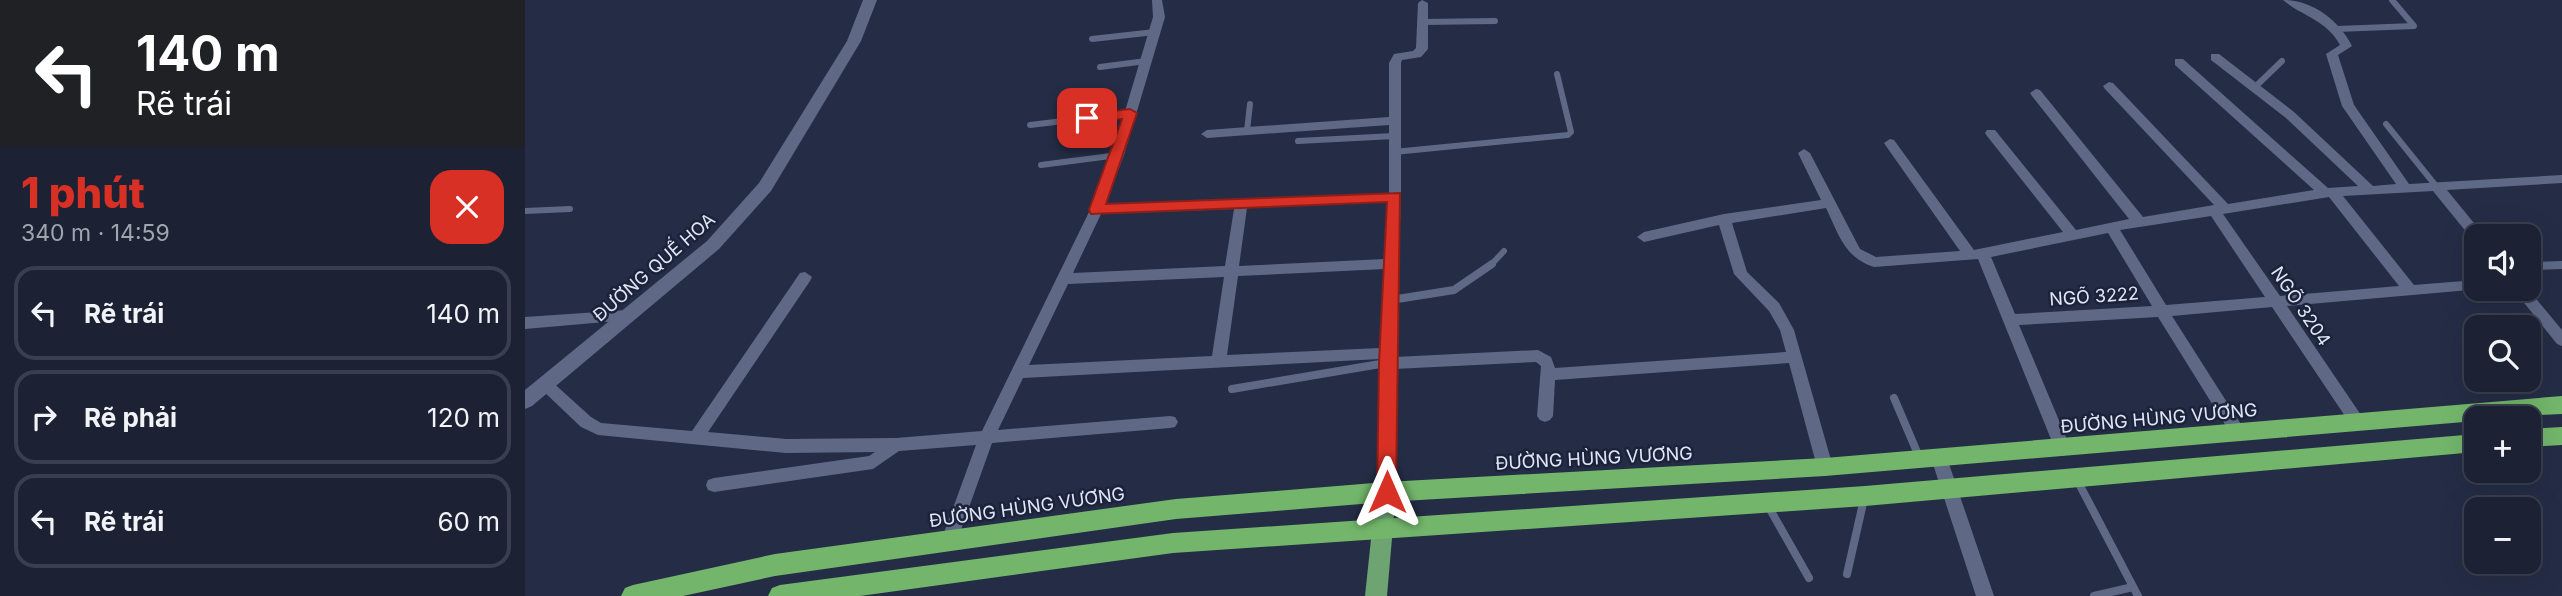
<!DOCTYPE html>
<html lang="vi">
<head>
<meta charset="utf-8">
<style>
  body { margin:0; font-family:Inter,sans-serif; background:#252a3c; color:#f1f3f6; height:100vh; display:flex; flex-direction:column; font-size:26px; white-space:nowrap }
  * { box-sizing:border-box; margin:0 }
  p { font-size:23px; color:#a0a4ac }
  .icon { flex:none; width:38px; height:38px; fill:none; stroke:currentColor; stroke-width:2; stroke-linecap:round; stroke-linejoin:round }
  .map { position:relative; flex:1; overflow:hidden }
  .details { display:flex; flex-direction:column; background:#1c2234; width:525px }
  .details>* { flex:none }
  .top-card { background:#202124; color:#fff; overflow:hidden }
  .controls { position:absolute; left:1939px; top:224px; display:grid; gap:14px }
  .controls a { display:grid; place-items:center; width:77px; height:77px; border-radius:14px; background:#1c2234; box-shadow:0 7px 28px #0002,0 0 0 2px #3a3f4f; font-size:35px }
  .pin { position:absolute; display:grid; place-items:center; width:60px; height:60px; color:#fff; margin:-30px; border-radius:14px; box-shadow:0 4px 10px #0006 }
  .me { position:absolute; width:77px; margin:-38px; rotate:0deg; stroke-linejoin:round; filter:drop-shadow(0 0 5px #0008) }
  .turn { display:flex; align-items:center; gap:24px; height:147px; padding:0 21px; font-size:32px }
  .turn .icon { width:91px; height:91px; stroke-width:2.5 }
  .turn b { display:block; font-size:49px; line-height:60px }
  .round { display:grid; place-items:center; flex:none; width:74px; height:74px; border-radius:21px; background:#252a3c }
  .headline { display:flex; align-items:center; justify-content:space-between; height:119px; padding:0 21px }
  h1 { font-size:42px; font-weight:800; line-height:52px; color:#d93025 }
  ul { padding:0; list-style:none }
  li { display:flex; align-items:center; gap:21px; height:94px; margin:0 14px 10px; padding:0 7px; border:4px solid #3a3f4f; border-radius:21px }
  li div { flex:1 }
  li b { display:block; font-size:26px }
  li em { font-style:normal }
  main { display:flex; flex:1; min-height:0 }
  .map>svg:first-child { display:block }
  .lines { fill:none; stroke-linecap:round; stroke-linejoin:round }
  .service-far1 { stroke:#5f6986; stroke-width:6 }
  .service { stroke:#5f6986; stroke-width:8 }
  .minor { fill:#5f6986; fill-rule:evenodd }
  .tertiary { fill:#5f6986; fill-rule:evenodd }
  .primary { fill:#6ea372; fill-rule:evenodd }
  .trunk { fill:#73b66b; fill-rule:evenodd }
  .route { fill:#d93025; stroke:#8d1f18; stroke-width:2 }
  .labels { text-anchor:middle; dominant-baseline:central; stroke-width:5; stroke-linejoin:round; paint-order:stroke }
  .street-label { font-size:18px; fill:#e0e6f7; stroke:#1b233b }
</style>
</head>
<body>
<main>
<section class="details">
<div class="top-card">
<div class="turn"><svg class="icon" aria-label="left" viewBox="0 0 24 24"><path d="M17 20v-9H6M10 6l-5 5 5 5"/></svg><div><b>140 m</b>Rẽ trái</div></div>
</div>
<div class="headline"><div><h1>1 phút</h1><p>340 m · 14:59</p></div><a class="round" style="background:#d93025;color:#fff"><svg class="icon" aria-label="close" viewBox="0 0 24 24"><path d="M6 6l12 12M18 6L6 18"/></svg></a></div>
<ul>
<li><svg class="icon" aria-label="left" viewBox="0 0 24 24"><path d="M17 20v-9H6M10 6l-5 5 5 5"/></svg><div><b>Rẽ trái</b></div><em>140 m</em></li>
<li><svg class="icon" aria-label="right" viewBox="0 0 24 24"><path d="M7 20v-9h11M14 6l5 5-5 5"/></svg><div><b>Rẽ phải</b></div><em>120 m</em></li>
<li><svg class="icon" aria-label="left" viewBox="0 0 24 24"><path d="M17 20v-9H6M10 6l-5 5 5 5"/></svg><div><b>Rẽ trái</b></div><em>60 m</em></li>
</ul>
</section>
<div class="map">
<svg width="2037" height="596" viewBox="0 0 2037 596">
  <rect width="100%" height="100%" fill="#252d46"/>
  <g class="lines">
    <path class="service-far1" d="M898,22L970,21
      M1812,29L1889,26L1867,0
      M567,39L630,32
      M575,67L621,61
      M1729,88L1757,61
      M540,121L544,95
      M1861,124L1911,186
      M505,125L605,113
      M722,131L725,104
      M773,141L869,136
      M869,152L1043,135L1046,132L1032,74
      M516,165L593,155
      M0,211L45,209
      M965,266L979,251
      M2018,266L2037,265"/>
    <path class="service" d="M2004,266L2037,265
      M866,300L929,290L967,264
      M707,389L861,363
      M1369,398L1395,459
      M1551,478L1613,596
      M1242,504L1284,578
      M1322,574L1339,499
      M1569,596L1608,587"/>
    <path class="minor" d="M627,0H637L640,17L599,155L580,205L864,193V125L682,138L676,134L682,130L864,117V63L869,54L888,51L891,48L893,3L897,0L903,3V49L896,57L877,60L876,63V197L870,357L1013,350L1026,357L1030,368L1261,352L1255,330L1244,311L1209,274L1194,225L1119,242L1112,237L1119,232L1199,214L1296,200L1273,153L1279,149L1285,153L1335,249L1351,257L1435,251L1361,146L1359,143L1365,139L1369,140L1449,250L1538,232L1462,136L1460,133L1462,130H1470L1551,230L1604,219L1507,96L1505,93L1511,89L1515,90L1618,217L1689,205L1580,89L1578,86L1584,82L1588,83L1703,204L1789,190L1650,65V59H1658L1803,188L1833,186L1761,118L1686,60V54H1694L1769,112L1848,186L1871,184L1817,106L1801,54L1815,45C1802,20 1777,16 1758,0C1787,0 1814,20 1827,46L1813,55L1829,105L1884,184L2037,175V183L1922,190L1957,233L1959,236H1951V241L1947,239L1908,191L1818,196L1889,285L1951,280V289H1956L1762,306L1838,418L1841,423L1838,428L1833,429L1828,428L1747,307L1647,316L1719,429L1722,434L1719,439L1714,440L1709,439L1633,317L1494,325L1546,449L1544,454L1538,456L1532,454L1453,259L1349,267C1319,257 1314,235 1301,208L1207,223L1222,272L1254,303L1269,330L1308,467L1306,472L1300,474L1294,472L1292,467L1264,363L1030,380L1028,416L1025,420L1020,422L1015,420L1012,416L1016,366L1011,362L869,369V492L867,497L861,499L855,497L853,492L855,359L498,378L473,430L645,416L650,417L653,422L650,427L645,428L467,443L432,541L430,546L424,548L418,546L416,541L451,445L374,451L348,469L189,492L183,490L181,485L183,480L189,478L344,456L350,452L261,453L73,435L56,427L15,388L13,384L15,380L20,378L25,380L66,417L76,423L167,431L275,273L280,272L287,277L285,281L183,432L261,439L371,438L457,431L565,210L587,155L628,17ZM1804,197L1874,286L1755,296L1698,214ZM863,202L860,259L714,266L722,208ZM709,209L700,266L548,273L576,214ZM1686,216L1740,297L1641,305L1595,230ZM1583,233L1627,306L1490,314L1466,257ZM860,269L855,348L702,355L713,276ZM699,277L687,356L504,365L543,284Z
      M1988,289H2003L2037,330V346L2032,344Z
      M103,310L108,311L110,315L108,319L103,320L0,329V317Z
      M1414,451L1420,453L1422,458L1469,596H1451L1406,458L1408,453Z"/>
    <path class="tertiary" d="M338,0H352L336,41L246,191L194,249L7,406L0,409V390L182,241L234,183L322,41Z"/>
    <path class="primary" d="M861,483L868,486L871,492L862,596H840L851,492L854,486Z"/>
    <path class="trunk" d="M2037,396V414L1951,418V421L1300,476L861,502L651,519L250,576L158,596H96L100,588L108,585L250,554L651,499L861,482L1300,458Z
      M2037,427V445L2004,447V429Z
      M1951,434V452L1340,506L648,553L335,596H243L247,588L255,585L648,533L1340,486Z"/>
  </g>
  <path class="route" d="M605,109L612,113L581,204L875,193L871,492L868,498H855L852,492L854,363L862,202L566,214L564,210L597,119L562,123L555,118L562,114Z"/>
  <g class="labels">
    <g class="street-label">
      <text transform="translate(129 267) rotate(-41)">ĐƯỜNG QUẾ HOA</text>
      <text transform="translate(1569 296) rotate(-4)">NGÕ 3222</text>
      <text transform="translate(1776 306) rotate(56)">NGÕ 3204</text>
      <text transform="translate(1634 418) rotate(-5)">ĐƯỜNG HÙNG VƯƠNG</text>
      <text transform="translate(1069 458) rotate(-3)">ĐƯỜNG HÙNG VƯƠNG</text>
      <text transform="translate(502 507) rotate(-8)">ĐƯỜNG HÙNG VƯƠNG</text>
    </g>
  </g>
</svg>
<div class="controls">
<a><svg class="icon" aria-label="sound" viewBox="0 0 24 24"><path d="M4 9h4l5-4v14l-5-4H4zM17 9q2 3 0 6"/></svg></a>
<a><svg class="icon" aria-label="search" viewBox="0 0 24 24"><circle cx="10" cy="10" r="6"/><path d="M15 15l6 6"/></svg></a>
<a>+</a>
<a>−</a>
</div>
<div class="pin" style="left:562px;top:118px;background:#d93025"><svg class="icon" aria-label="arrive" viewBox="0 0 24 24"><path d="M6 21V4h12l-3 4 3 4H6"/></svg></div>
<svg class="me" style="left:862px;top:492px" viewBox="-20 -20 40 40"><path d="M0-17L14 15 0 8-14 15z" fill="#d93025" stroke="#fff" stroke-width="4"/></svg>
</div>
</main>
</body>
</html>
